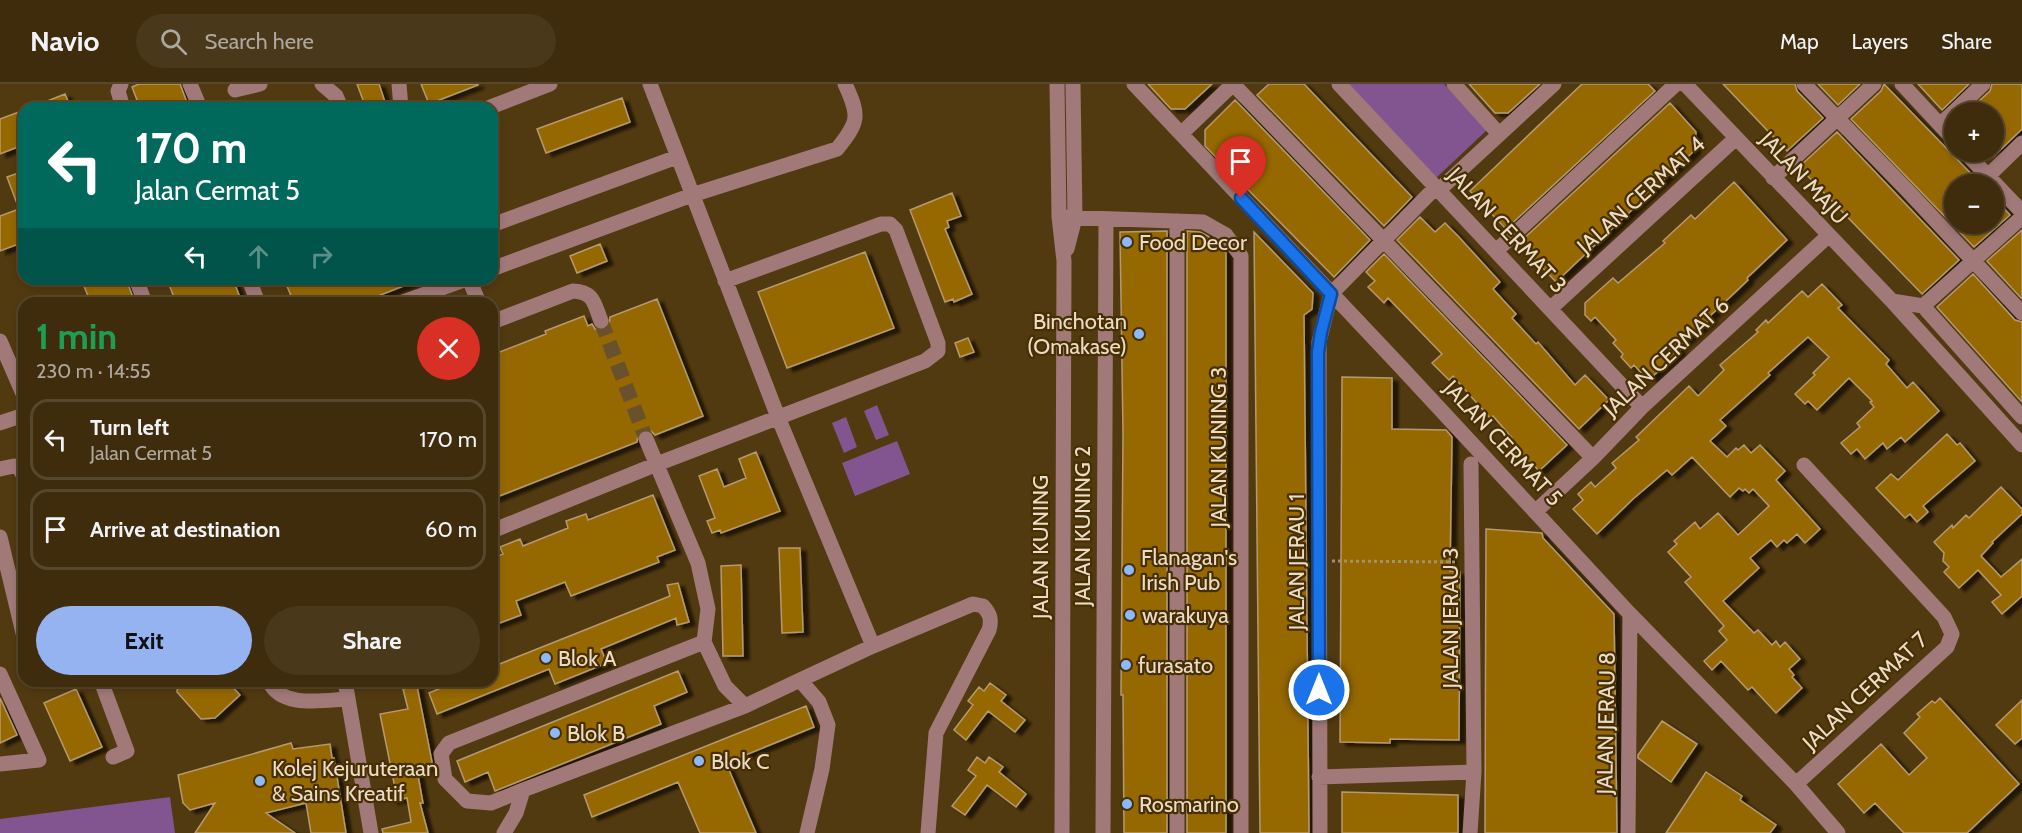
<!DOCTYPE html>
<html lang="en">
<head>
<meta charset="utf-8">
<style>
  body { margin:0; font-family:Cabin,sans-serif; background:#49381a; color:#f1f3f6; height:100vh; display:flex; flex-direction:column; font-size:22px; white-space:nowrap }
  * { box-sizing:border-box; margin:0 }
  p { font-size:20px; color:#ada79d }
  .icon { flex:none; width:33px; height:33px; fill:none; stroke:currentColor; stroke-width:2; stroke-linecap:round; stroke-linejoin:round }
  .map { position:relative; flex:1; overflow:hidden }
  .side { position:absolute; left:18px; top:213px; width:480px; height:390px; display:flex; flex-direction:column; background:#3e2c0c; border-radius:18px; box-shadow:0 3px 9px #0003,0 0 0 2px #57482d }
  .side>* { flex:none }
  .top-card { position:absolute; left:18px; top:18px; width:480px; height:183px; border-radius:18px; box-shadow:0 3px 9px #0003,0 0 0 2px #57482d; background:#00695c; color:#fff; overflow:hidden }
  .fabs { position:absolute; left:1944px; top:18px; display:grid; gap:12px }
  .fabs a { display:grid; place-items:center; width:60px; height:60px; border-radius:50%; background:#3e2c0c; box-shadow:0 3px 9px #0003,0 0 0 2px #57482d; font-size:30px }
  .pin { position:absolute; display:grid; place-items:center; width:51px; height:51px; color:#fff; margin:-62px -26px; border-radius:50% 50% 50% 0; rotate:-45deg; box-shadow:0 0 6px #0007 }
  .pin .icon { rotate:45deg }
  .me { position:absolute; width:66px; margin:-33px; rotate:0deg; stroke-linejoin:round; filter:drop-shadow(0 0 4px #0008) }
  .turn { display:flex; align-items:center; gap:21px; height:126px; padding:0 18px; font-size:27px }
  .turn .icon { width:78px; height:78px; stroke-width:2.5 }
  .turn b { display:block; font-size:42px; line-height:51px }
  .lanes { display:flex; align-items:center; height:57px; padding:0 18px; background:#0003; justify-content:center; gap:30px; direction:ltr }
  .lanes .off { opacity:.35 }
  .round { display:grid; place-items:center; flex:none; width:63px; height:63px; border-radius:32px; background:#49381a }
  .head { display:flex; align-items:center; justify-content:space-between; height:102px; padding:0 18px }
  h1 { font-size:36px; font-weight:800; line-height:45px; color:#1e9e55 }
  .button { display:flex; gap:12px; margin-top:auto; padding:12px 18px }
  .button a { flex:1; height:69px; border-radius:36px; background:#95b2f1; color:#111; font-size:24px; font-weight:800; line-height:69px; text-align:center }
  .button a+a { background:#49381a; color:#f1f3f6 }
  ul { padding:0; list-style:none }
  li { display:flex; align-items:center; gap:18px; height:81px; margin:0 12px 9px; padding:0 6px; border:3px solid #57482d; border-radius:18px }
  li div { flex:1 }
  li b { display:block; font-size:22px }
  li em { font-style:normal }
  header { display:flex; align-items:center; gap:36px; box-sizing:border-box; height:84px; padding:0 30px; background:#3e2c0c; border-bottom:2px solid #57482d }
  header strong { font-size:28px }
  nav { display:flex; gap:33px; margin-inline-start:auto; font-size:21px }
  .search { width:420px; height:54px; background:#49381a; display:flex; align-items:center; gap:15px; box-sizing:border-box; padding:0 21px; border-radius:33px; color:#ada79d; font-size:22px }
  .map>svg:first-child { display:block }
  .green { fill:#825591 }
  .building { fill:#966803; stroke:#b59a70; stroke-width:1.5; filter:url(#shadow) }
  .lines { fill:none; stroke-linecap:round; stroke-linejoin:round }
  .minor-tunnel { stroke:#69522b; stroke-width:15; stroke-dasharray:15 8; stroke-linecap:butt }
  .path { stroke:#a39071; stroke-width:3; stroke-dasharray:3 3; stroke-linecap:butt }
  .minor { stroke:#a17979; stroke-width:15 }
  .route-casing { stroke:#114b97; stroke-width:15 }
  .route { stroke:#1a73e8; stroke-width:10 }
  .poi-dot { fill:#8bb9fc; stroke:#472f03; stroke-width:2 }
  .labels { text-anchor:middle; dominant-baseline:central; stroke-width:4.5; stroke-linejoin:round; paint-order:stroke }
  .street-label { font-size:22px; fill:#eadcc6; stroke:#472f03 }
  .poi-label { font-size:22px; fill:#eadcc6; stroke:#472f03; text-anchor:start }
</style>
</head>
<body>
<header>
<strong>Navio</strong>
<div class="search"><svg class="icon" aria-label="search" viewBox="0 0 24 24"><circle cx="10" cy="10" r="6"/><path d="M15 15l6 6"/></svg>Search here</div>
<nav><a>Map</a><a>Layers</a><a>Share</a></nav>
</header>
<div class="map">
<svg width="2022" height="749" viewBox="0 0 2022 749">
  <defs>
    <filter id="shadow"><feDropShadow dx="6" dy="3.5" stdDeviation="1.5" flood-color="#0009"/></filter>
  </defs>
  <rect width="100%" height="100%" fill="#523a10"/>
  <path class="green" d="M1348,0H1444L1487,46L1436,94Z
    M877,321L889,351L876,356L864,327Z
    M846,333L857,363L844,369L832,339Z
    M897,357L910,390L855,412L842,379Z
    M170,713L175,749H0V735Z"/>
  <path class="building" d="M139,0H180L189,24H140L132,3Z
    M357,0H379L387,24H366Z
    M421,0H478V1L429,20Z
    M1148,0H1212L1185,25H1171Z
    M1269,0H1304L1412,113L1384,142L1257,11Z
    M1469,0H1540L1508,29H1495Z
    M1582,0H1648L1655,7L1506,145L1470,107Z
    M1723,0H1795L1797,7L1823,34L1787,67Z
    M1818,0H1860L1838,21Z
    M1884,0L1981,100H1954V140H1994V114L2010,131L1974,163L1851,35L1881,7Z
    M1918,0H1969L1942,26Z
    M1992,0H2022V45L1994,72V28H1967L1990,7Z
    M65,10L71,24H32V23Z
    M622,14L630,38L546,69L537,45Z
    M1235,16L1370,156L1334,193L1205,62V46Z
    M1670,19L1696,48L1694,67L1556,198L1519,159Z
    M24,26V47L19,49L23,61L0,70V35Z
    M1837,48L1959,176L1922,210L1799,83Z
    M24,87V158L0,167V132L19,125L7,93Z
    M1734,98L1787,156L1747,194L1748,196L1709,233L1711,235L1677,264L1680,267L1651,294L1646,288L1643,291L1634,281L1631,284L1621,273L1623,270L1613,259L1616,256L1595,233L1591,237L1585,231V219L1613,194L1618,199L1665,159L1663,157L1691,131L1695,135Z
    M952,109L961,132L947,137L949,143L945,145L972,210L954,218L953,215L945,218L910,126Z
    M1420,133L1435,148L1445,139L1458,152L1500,198L1493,205L1516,230L1512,234L1536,260L1538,258L1575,301L1585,291L1609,316L1579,345L1397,156Z
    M2022,146V215L1987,177Z
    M1167,147V749H1124L1123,611H1121L1123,349L1120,148Z
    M1187,147L1200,148L1208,152L1226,169V749H1187Z
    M1254,148L1313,209L1312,225L1304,231L1309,749H1260Z
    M600,160L607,177L577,189L570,172Z
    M865,168L894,244L787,284L758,208Z
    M1384,170L1567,361L1539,387L1531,378L1526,383L1505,360L1512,354L1493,332L1490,334L1453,292L1449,296L1432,279L1442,270L1388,214L1384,219L1368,203L1375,197L1366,188Z
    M1973,190L2015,236L2022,238V318L1937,223Z
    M81,195H126L135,219H91Z
    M167,195H233L242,219H176Z
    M284,195H419V196L360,219H294Z
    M1822,200L1842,221L1838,224L1889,276L1886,280L1907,304L1913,298L1939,327L1905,358L1901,353L1887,365L1883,359L1865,375L1857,365L1851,370L1841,359L1860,343L1857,339L1874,323L1870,318L1872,317L1849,294L1817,326L1808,317L1805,320L1795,310L1815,291L1813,289L1829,273L1808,253L1768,289L1770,291L1720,336L1726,342L1710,357L1727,373L1736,364L1738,366L1744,361L1751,369L1760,361L1785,387L1776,396L1820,445L1805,459L1797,450L1787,459L1784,456L1777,463L1771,456L1750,474L1759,484L1723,517L1754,549L1758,546L1772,561L1776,557L1780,563L1785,558L1800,575L1789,585L1794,591L1792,593L1802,604L1776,629L1752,603L1748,606L1721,577L1712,586L1704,577L1727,556L1719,547L1724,542L1685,498L1691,493L1668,468L1677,460L1674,457L1695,438L1700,445L1718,429L1738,451L1769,422L1753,405L1749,409L1745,405L1743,407L1739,404L1730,413L1692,373L1672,391L1667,386L1633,415L1597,450L1573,425L1583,416L1578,410L1591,398L1595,403L1616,384L1612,379L1639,356L1636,353L1689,302L1698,312L1724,286L1720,281L1758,248L1756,246L1766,236L1768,239L1802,207L1808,213Z
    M657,215L703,332L655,351L651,347L643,346L638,350L637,358L492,415V271L546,250L545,247L584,232L588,242L592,240L595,245L604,246L609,243L610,233Z
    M968,254L974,268L960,273L955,259Z
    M1342,293L1392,294V345L1446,346L1452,353L1450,487L1460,488L1459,656L1390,655V659L1340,658Z
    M1947,350L1957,361L1960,359L1975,377L1923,422L1928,428L1917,438L1910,430L1905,434L1876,404L1891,390L1898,396Z
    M756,368L780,427L721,449L720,446L712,449L707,437L715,434L699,392L717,385L724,403L746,394L739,375Z
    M2001,403L2022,425V430L1992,458L1993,459L1981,472L2001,493L2022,475V512L2002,530L1992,518L2001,511L1978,486L1959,504L1944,488L1949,483L1943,477L1944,469L1934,458L1952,441L1953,444L1966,431L1969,434Z
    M653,411L675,466L657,473L659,478L571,512L565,498L516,517L521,531L492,542V474L503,470L500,463L520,455L523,462L568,444L566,437L586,430L588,436Z
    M1486,445L1542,449L1543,454L1614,530L1617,749H1485Z
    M779,464H800L803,548L782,549Z
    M741,481L743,572H723L721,482Z
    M678,499L689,538L677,541L676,534L601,565L607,579L555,600L549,585L437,630L429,609L458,597H492V583L670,512L667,501Z
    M678,587L687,608L654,622L661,640L495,707L488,688L465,698L457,677Z
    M178,597H227L240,611L215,634L201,635L177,608Z
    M990,599L1006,611L1001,617L1025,636L1015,648L988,627L966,656L954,646L973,621L968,617L979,603L984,607Z
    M417,602L433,683L417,686L423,719H420L428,749H383L382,745L411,738L407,714L392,717L389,705L395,704L380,630L408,625L403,605Z
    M76,605L102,663L70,677L44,619Z
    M0,614L17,651L0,659Z
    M1940,614L2019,700L1967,749H1904L1875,719L1864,729L1838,700L1881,660L1909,691L1927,674L1904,649L1920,633L1917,630L1932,617L1935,619Z
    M2022,616V654L2015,660L1996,641Z
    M806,622L814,643L726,679L756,749H700L678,698L592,733L584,711Z
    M1662,637L1697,660L1671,698L1638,674V671Z
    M291,659L293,665L330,660L332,674H334L346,749H311L306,719L266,729L295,749H195L215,719L190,726L183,719L178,691Z
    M977,673L985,679L989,673L1003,683L999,688L1026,710L1016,723L987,701L965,731L952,722L976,692L968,686Z
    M1706,688L1742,712L1740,716L1776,741L1770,749H1666Z
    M1342,708L1458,711V749H1342Z"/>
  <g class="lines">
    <path class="minor-tunnel" d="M601,237L646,355"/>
    <path class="path" d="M1332,477L1458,478"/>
    <path class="minor" d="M121,0L118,7L123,24
      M190,0L200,24
      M322,0L336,12L341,24
      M399,0L401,24
      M650,0L778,333L873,562L800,596L819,618L828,641L822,685L807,749
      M1057,0L1059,133L1064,177L1062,749
      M1134,0L1400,282L1630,530L1796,700L1838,749
      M1233,0L1593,374
      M1339,0L1642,323
      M1454,0L1499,50
      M1685,0L1892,217L2022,361
      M1804,0L1907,106L2022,229
      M1902,0L1954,56
      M235,6L260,0
      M488,24L550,0
      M1940,41L1983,0
      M1181,50L1233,0
      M1965,68L2022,128
      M1988,92L2022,59
      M1773,94L1874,0
      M1439,106L1554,0
      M1059,133L1203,138L1226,151L1241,172V749
      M1177,137V749
      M492,141L677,73
      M1067,165L1075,134L1073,0
      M1496,167L1676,0
      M492,185L692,111L837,65C859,38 860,32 845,0
      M136,195L145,219
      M249,195L258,219
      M469,195L479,219
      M1892,217L1923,222L2022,333
      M400,219L467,195
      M1923,222L2022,133
      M1550,225L1736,54
      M492,238L573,207C594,208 594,219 601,237
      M0,257L24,312
      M0,339L24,331
      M646,355L698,479L708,525L704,558L725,602L745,622
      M0,385L14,382L20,385L24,393
      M1535,428L1593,374L1642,323L1828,152
      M492,447L657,380L925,277L938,267V259L896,146L890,140H881L725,197
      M0,453L24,553
      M873,562L973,520L983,522C990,530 992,535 989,546L936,649L928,749
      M0,590L39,676L0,680
      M101,597L127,667L113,673
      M269,597C281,625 324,616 348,615
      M345,597L371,749
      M1319,693L1474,688
      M1796,700L1947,563L1952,550L1944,533L1804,381
      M523,706L491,719L467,717L445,695L441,670L449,659L704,558
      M504,749L516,729L523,706L745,622L800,596
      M1103,749L1106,135
      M1320,749L1319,258L1331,210L1436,103
      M1470,749L1474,688L1471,380
      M1628,749L1630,530"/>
  </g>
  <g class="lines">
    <g class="route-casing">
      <path id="route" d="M1241,114L1331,210L1321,248L1318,268L1319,606"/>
    </g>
    <use href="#route" class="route"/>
  </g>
  <g class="poi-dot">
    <circle cx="1127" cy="158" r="6"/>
    <circle cx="1139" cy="250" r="6"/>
    <circle cx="1129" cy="486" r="6"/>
    <circle cx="1130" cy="531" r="6"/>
    <circle cx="546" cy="574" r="6"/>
    <circle cx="1126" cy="581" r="6"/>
    <circle cx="555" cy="649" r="6"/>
    <circle cx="699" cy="677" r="6"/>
    <circle cx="260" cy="697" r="6"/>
    <circle cx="1127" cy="720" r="6"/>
  </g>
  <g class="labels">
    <g class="street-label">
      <text transform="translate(1804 94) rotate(47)">JALAN MAJU</text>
      <text transform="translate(1641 111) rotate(-42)">JALAN CERMAT 4</text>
      <text transform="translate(1507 146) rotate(47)">JALAN CERMAT 3</text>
      <text transform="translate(1666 273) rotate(-43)">JALAN CERMAT 6</text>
      <text transform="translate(1503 359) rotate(47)">JALAN CERMAT 5</text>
      <text transform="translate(1218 363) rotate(-90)">JALAN KUNING 3</text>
      <text transform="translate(1082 442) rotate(-90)">JALAN KUNING 2</text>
      <text transform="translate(1040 463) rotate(-90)">JALAN KUNING</text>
      <text transform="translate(1296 478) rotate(-90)">JALAN JERAU 1</text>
      <text transform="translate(1450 534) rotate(-90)">JALAN JERAU 3</text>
      <text transform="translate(1865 607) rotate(-43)">JALAN CERMAT 7</text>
      <text transform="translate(1606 639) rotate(-89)">JALAN JERAU 8</text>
    </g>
    <g class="poi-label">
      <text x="1139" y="158">Food Decor</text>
      <text x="1127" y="237" text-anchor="end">Binchotan<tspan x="1127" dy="25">(Omakase)</tspan></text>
      <text x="1141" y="473">Flanagan's<tspan x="1141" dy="25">Irish Pub</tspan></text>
      <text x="1142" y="531">warakuya</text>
      <text x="558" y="574">Blok A</text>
      <text x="1138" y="581">furasato</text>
      <text x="567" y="649">Blok B</text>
      <text x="711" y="677">Blok C</text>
      <text x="272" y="684">Kolej Kejuruteraan<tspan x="272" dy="25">&amp; Sains Kreatif</tspan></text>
      <text x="1139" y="720">Rosmarino</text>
    </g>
  </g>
</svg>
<div class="fabs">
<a>+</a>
<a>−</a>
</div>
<div class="pin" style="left:1241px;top:114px;background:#d93025"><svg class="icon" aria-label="arrive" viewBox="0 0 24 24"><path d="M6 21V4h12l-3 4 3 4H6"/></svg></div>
<svg class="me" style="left:1319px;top:606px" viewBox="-20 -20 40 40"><circle r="17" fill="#1a73e8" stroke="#fff" stroke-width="3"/><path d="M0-11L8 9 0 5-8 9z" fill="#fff"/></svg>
<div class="top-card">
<div class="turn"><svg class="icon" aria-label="left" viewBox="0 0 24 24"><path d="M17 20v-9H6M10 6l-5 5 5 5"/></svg><div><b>170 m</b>Jalan Cermat 5</div></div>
<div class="lanes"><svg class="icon" aria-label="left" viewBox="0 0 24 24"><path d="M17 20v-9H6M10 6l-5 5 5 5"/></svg><svg class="icon off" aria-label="ahead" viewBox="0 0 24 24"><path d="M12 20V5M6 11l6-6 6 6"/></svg><svg class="icon off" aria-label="right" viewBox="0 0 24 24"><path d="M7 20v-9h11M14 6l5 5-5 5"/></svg></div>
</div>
<section class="side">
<div class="head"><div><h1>1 min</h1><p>230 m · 14:55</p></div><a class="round" style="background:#d93025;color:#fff"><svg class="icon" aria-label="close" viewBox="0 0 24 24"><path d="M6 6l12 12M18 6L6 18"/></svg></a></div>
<ul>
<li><svg class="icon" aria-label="left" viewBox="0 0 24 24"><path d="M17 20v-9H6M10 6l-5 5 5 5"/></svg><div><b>Turn left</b><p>Jalan Cermat 5</p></div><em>170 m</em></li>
<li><svg class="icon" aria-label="arrive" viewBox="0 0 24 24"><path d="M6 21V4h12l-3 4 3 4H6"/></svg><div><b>Arrive at destination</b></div><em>60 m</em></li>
</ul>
<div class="button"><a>Exit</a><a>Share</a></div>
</section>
</div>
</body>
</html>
